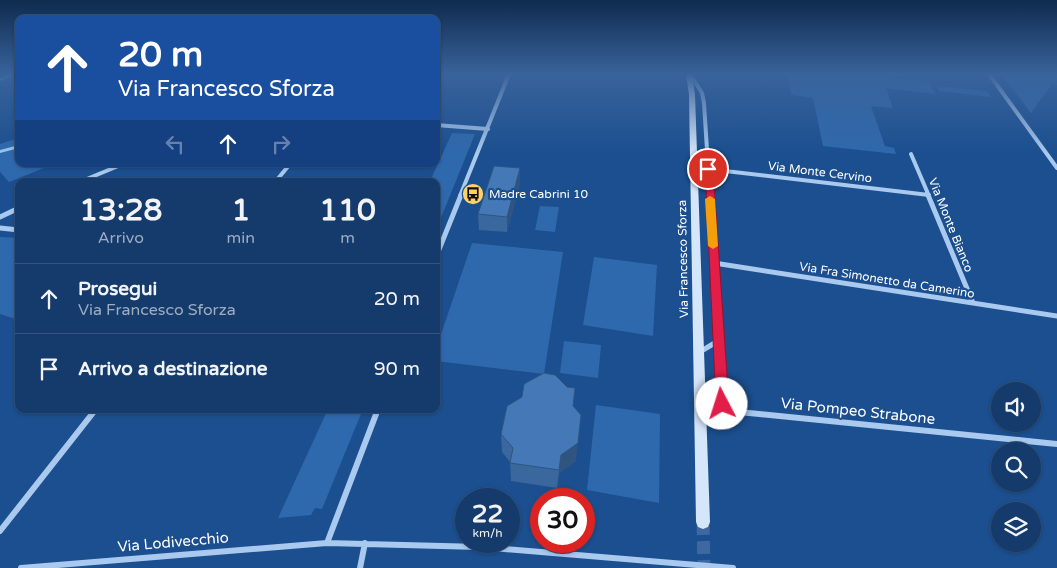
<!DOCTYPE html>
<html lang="it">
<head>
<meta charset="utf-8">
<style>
  body { margin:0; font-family:"Varela Round",sans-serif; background:#214673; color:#f1f3f6; height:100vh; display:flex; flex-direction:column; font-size:19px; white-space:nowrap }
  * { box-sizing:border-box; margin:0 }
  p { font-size:16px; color:#9dadc1 }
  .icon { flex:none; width:28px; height:28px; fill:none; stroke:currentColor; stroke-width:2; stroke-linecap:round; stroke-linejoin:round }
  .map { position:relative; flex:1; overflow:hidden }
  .panel { position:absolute; left:15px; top:178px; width:425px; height:235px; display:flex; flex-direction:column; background:#143b6b; border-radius:10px; box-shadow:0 1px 4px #0004,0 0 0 1px #33557e }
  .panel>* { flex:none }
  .banner { position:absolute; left:15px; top:15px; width:425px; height:152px; border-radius:10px; box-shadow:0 1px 4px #0004,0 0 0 1px #33557e; background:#1a4fa0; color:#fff; overflow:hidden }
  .tools { position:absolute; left:991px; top:382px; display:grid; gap:10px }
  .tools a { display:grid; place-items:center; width:50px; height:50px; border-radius:50%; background:#143b6b; box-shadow:0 1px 4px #0004,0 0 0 1px #33557e; font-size:25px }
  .speed { position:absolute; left:455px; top:488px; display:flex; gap:10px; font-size:25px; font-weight:700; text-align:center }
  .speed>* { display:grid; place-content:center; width:65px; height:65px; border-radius:50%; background:#143b6b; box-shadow:0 1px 4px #0004,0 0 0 1px #33557e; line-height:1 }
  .speed small { font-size:12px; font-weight:400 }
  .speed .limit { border:8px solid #d22; background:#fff; color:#111 }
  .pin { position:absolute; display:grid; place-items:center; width:42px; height:42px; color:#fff; margin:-21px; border:2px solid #fff; border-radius:50%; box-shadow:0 1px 5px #0007 }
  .me { position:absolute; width:55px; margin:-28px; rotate:355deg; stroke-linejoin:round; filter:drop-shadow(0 0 4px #0008) }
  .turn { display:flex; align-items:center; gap:18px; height:105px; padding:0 20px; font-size:22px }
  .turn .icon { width:65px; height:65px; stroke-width:2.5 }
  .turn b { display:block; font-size:35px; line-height:42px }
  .lanes { display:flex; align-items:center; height:48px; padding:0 20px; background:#0003; justify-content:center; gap:25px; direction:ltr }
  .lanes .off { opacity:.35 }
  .eta { display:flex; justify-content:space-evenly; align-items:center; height:85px; text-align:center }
  .eta b { font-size:30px; font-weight:800; line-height:35px }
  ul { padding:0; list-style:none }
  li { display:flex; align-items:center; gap:15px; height:70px; padding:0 20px; border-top:1px solid #33557e }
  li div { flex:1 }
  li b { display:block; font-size:19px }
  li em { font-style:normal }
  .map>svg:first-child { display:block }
  .green { fill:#2e69ad }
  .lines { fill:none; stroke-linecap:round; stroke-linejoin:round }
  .stream { fill:#9cc4f0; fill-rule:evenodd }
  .secondary-tunnel { stroke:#3d69a0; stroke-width:13; stroke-dasharray:13 6; stroke-linecap:butt }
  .street-far2 { stroke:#a9c9ee; stroke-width:4 }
  .street-far1 { stroke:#a9c9ee; stroke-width:5 }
  .street { stroke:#a9c9ee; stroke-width:6 }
  .secondary { fill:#d6e6fa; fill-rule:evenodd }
  .wall { fill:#3a679d }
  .shaded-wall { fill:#305480 }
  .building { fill:#4478b7; stroke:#305480 }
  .route { fill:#e11d48; stroke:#92132f }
  .slow { fill:#f59e0b }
  .labels { text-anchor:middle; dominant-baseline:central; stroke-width:4.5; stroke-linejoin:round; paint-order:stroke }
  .street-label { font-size:12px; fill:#fff; stroke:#1b4f8f }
  .poi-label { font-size:12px; fill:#fff; stroke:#1b4f8f; text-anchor:start }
  .near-street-label { font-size:15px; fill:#fff; stroke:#1b4f8f }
</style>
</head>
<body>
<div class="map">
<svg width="1057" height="568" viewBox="0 0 1057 568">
  <rect width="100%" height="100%" fill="#1b4f8f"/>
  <path class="green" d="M788,74H879L880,77L929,82L935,94L886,88L893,108L871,106L885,146L894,148L896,154L823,146L813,98L791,95Z
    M1001,74H1057V85L1052,84L1031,113Z
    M936,86L987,91L991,97L939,91Z
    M452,133L475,134L436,230V181H409L410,177L431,179Z
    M19,138V164H54L9,182L0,172V144Z
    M540,206L559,207L555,232L535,230Z
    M0,237L19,238V320L0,314Z
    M472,243L563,252L544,374L436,361V349Z
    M594,257L657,265L653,336L583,325Z
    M564,341L601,345L598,378L560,373Z
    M596,405L660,414L659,503L587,490Z
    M328,409H363L322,509L315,508L311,515L278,518Z"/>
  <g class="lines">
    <path class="stream" d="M10,74H16L0,81V79Z
      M19,145V148L0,153V150Z"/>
    <path class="secondary-tunnel" d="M703,522L704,568"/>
    <path class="street-far2" d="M690,74L702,93L704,103L710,196
      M989,74L1057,168
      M436,125L488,129
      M911,154L929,196
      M708,169L929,195
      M82,181L123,164
      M276,181L290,164
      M460,196L509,74"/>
    <path class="street-far1" d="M710,195L719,357
      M928,195L973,303
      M0,217L19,208
      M0,228L19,230
      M436,257L461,195
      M714,263L1057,316
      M698,353L718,341"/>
    <path class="street" d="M719,355L722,400L725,408L739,412L1057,444
      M0,531L96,409
      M327,543L378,409
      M21,568L327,543L480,547L733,568
      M360,568L365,543"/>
    <path class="secondary" d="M686,74H692L695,95L710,522L708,527L703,529L698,527L696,522L689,95Z"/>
  </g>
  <path class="wall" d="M520,183L507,232L479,230L478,214Z
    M573,407L576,461L559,473L557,488L511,481L510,462L502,452L501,434Z"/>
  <path class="shaded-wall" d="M520,168V183L507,232V217Z
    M578,443L576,461L559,473L557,488L561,455Z"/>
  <path class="building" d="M494,166L520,168L507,217L478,214Z
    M544,373L555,375L567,387L575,388L573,406L581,415L578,443L561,455L559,470L510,463L513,448L501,434L507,406L522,397L524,384Z"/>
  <linearGradient id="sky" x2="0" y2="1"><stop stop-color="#0f2b4f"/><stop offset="0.48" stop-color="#39639b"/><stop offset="1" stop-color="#39639b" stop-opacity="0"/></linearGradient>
  <rect width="1057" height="154" fill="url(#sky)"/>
  <path class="route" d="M705,167L713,169L729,404L727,409H718L716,404Z"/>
  <path class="slow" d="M710,196L715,199L718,246L713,249L708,246L705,199Z"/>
  <defs>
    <g id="bus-disc" transform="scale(1.125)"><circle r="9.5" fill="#ffd166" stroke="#1b4f8f"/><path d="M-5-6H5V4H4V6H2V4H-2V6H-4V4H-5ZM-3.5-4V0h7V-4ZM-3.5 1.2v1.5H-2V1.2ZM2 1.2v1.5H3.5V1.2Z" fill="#111"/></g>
  </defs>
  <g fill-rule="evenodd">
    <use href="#bus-disc" x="473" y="194"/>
  </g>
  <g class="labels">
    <g class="street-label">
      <text transform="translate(820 172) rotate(7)">Via Monte Cervino</text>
      <text transform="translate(951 225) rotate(68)">Via Monte Bianco</text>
      <text transform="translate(683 259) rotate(-91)">Via Francesco Sforza</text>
      <text transform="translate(887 280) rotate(9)">Via Fra Simonetto da Camerino</text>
    </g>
    <g class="poi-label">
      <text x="489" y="194">Madre Cabrini 10</text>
    </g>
    <g class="near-street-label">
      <text transform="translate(858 411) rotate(6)">Via Pompeo Strabone</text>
      <text transform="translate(173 542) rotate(-5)">Via Lodivecchio</text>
    </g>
  </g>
</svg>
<div class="tools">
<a><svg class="icon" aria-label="sound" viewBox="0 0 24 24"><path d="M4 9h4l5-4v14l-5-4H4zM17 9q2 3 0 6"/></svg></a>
<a><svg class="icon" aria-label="search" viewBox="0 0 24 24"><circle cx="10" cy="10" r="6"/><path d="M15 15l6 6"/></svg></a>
<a><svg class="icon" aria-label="layers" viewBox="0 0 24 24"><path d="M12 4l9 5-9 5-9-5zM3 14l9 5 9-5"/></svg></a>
</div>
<div class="speed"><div>22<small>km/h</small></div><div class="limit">30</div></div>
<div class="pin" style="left:708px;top:169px;background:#d93025"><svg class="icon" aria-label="arrive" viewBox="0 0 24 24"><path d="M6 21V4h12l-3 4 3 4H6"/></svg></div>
<svg class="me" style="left:722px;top:404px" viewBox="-20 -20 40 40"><circle r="19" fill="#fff"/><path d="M0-13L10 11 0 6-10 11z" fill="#e11d48"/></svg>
<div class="banner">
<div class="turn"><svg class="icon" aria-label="ahead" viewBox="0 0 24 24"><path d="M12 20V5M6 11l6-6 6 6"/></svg><div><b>20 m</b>Via Francesco Sforza</div></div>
<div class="lanes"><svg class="icon off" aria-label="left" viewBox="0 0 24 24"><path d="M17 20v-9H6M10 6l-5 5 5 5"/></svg><svg class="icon" aria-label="ahead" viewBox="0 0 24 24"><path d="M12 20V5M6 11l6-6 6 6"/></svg><svg class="icon off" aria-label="right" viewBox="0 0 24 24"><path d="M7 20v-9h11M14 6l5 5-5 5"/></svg></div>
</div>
<section class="panel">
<div class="eta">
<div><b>13:28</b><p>Arrivo</p></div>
<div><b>1</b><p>min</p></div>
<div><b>110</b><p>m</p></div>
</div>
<ul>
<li><svg class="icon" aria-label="ahead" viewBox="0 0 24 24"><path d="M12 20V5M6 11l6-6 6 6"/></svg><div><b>Prosegui</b><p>Via Francesco Sforza</p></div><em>20 m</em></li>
<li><svg class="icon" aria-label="arrive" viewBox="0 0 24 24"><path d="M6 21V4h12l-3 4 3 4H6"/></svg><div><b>Arrivo a destinazione</b></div><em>90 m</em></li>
</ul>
</section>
</div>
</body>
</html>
